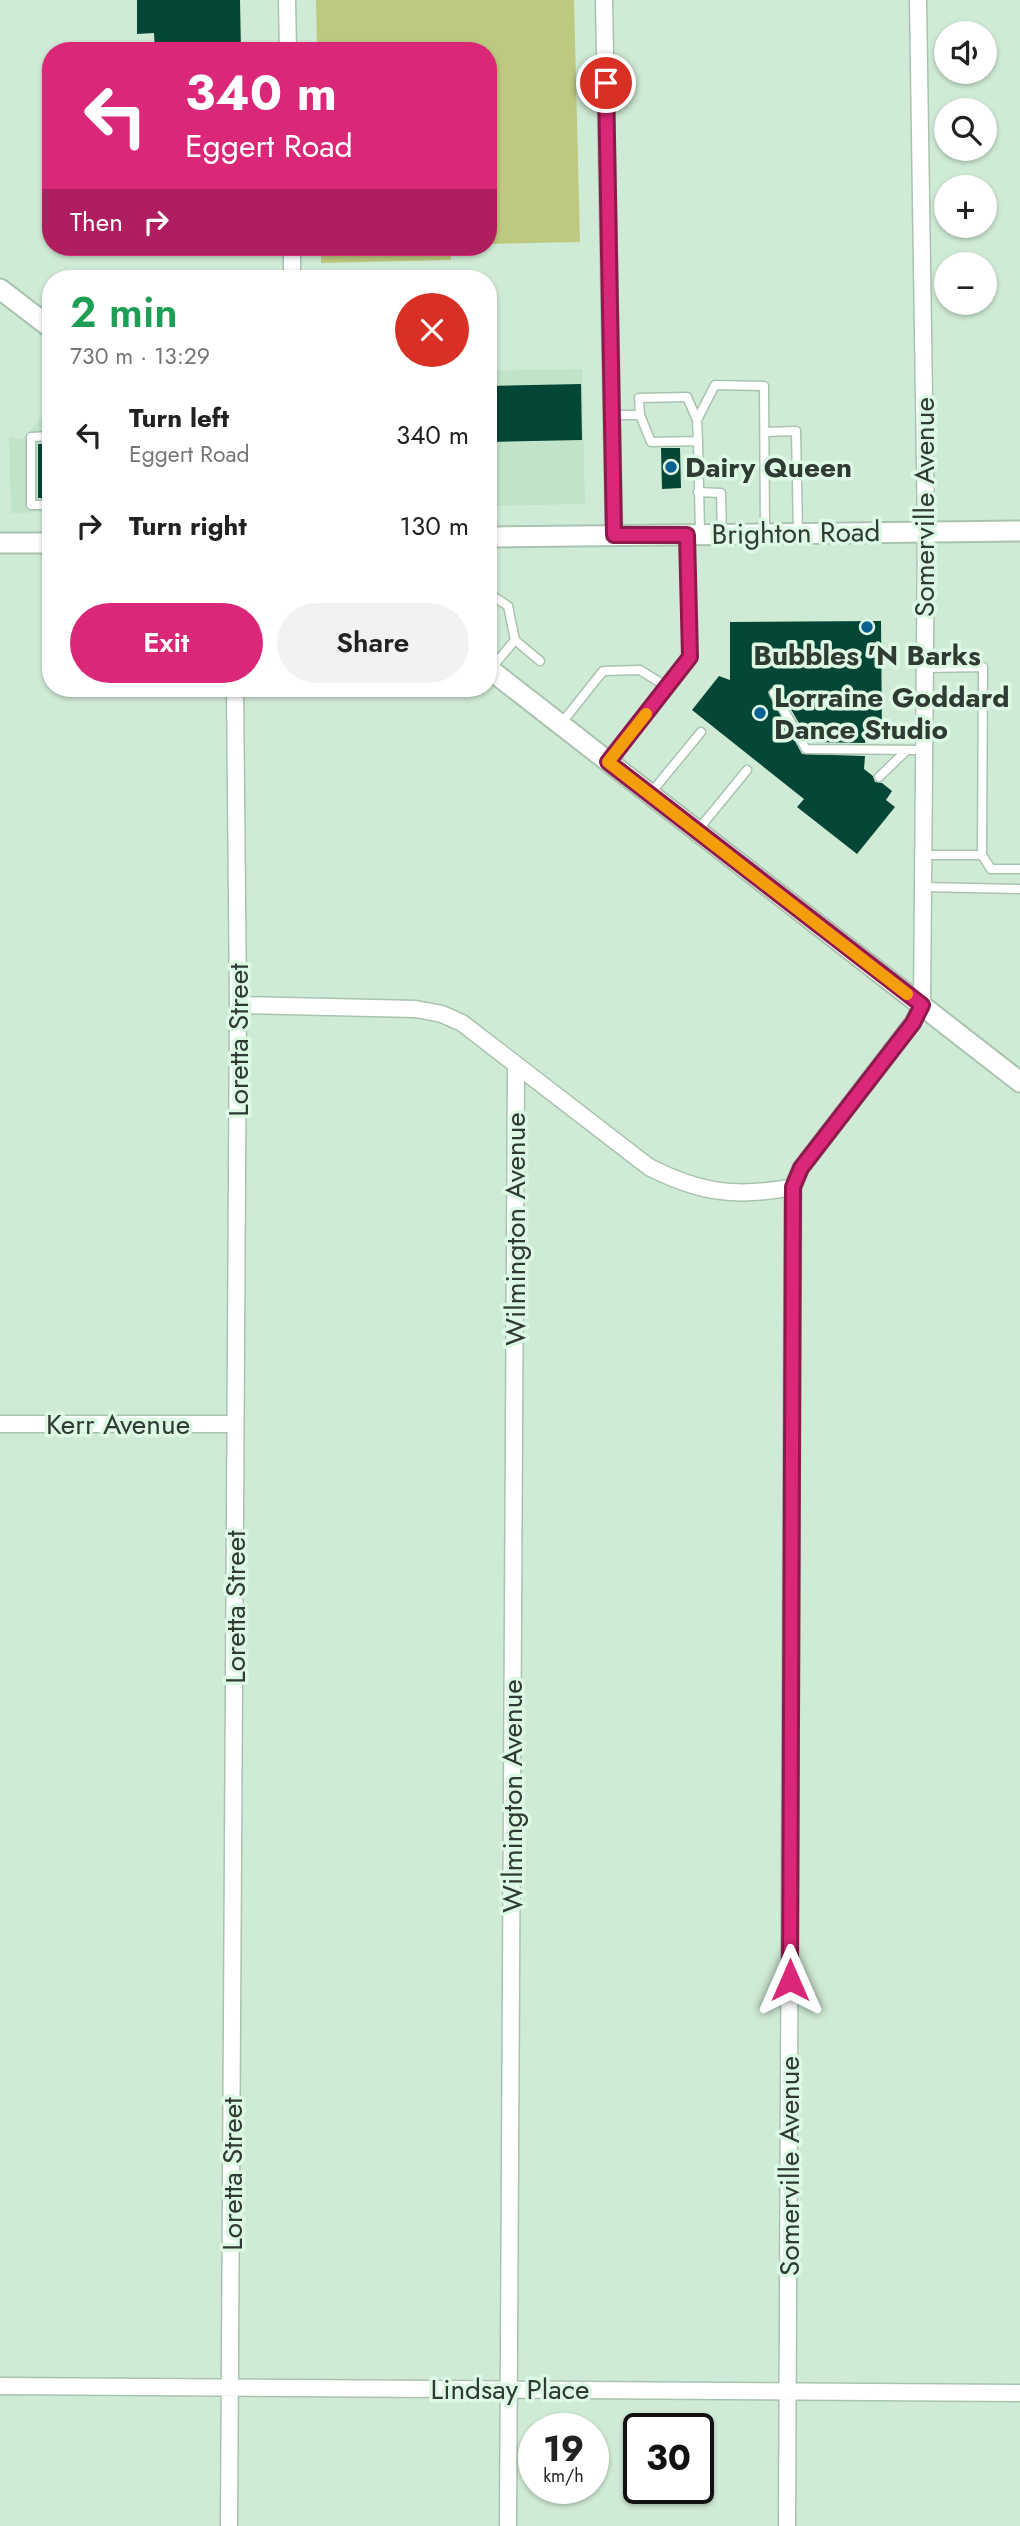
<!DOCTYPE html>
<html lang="en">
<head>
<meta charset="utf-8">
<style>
  body { margin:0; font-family:Jost,sans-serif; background:#f2f2f2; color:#222; height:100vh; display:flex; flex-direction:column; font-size:26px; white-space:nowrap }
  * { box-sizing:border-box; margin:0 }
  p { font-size:23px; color:#767676 }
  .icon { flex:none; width:38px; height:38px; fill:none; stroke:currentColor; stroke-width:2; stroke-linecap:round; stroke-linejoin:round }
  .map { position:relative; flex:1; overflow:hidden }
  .drawer { position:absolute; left:42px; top:270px; width:455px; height:427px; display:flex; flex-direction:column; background:#fff; border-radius:28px; box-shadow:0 2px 5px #0004 }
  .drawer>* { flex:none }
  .hud { position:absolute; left:42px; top:42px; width:455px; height:214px; border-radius:28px; box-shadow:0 2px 5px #0004; background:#db2777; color:#fff; overflow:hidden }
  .buttons { position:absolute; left:934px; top:21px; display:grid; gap:14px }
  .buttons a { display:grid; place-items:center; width:63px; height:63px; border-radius:50%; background:#fff; box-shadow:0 2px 5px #0004; font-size:35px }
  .speed { position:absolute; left:518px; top:2413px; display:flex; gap:14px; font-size:35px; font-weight:700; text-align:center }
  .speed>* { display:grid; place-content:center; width:91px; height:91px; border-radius:50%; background:#fff; box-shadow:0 2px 5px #0004; line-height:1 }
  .speed small { font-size:18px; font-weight:400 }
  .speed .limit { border:4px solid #111; border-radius:10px; background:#fff; color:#111 }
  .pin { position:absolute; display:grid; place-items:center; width:60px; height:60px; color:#fff; margin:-30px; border:4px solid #fff; border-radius:50%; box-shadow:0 2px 7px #0007 }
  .me { position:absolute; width:77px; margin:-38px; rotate:0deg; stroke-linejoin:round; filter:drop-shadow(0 0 5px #0008) }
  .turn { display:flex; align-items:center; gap:24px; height:147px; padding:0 28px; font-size:32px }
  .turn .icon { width:91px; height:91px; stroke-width:2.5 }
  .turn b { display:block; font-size:49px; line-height:60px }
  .then { display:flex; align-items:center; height:66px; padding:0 28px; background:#0003; gap:14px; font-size:26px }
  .round { display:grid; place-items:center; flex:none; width:74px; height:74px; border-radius:37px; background:#f2f2f2 }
  .head { display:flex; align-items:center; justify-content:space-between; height:119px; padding:0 28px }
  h1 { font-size:42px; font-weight:600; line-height:52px; color:#1e9e55 }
  .cta { display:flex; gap:14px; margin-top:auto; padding:14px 28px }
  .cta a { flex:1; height:80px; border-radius:42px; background:#db2777; color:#fff; font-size:28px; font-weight:600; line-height:80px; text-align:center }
  .cta a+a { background:#f2f2f2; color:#222 }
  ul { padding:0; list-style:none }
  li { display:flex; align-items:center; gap:21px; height:91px; padding:0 28px }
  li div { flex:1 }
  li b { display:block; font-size:26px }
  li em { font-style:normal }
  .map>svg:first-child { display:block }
  .built { fill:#c1e3c8 }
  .green { fill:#bec980 }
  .building { fill:#044736 }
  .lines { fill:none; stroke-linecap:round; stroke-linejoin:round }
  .service-casing { stroke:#a9c3ae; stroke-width:11 }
  .minor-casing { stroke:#a9c3ae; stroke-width:19 }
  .tertiary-casing { stroke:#a9c3ae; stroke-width:23 }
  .service { stroke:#fff; stroke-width:8 }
  .minor { stroke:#fff; stroke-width:16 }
  .tertiary { stroke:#fff; stroke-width:19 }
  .route-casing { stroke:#8e194d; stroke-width:18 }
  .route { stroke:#db2777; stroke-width:12 }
  .slow { stroke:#f59e0b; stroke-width:12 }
  .poi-dot { fill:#086192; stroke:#ddf8e3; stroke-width:2.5 }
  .labels { text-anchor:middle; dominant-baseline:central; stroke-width:7; stroke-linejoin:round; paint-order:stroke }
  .poi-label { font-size:28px; font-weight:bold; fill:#2f3a32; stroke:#ddf8e3; text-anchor:start }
  .street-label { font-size:28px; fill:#2f3a32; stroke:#ddf8e3 }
</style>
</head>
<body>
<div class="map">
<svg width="1020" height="2526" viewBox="0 0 1020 2526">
  <rect width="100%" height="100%" fill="#d0ebd5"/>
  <path class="built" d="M582,369L585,504L488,506V371Z
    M51,407V512L11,513L9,436L22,440Z"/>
  <path class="green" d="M316,0H574L580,242L488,244V51H317Z
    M321,247H450L451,260L321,263Z"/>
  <path class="building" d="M137,0H240L241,51H155L154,33L137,34Z
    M581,384L582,440L488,442V386Z
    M38,444H51V498H38Z
    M661,448H680L681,488L662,489Z
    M881,621L882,738H865V743L810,742L779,689L773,687L768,692L802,754L865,756L864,769L873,776L875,782L882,783L892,791L886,800L895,807L857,854L797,807L804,799L692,710L719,676L730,680V622Z"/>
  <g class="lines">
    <g class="service-casing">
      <path id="service" d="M611,415H640L639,398L687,397L697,420L715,385L764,386L765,532
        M640,415L651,442L698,441L697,420
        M765,432L796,431L798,534
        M51,436L31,437V505H51
        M698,441L700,533
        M698,492L721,493L722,534
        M488,593L508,606L515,640L540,661
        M490,670L515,640
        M774,693L806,749L924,750
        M560,725L603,671L640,670L667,687
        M608,762L690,657L687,535
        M879,777L907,750
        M650,794L701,732
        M698,830L747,770
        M923,855H982L983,667L925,668
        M982,855L991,869H1020
        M923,887L1020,889"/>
    </g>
    <g class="minor-casing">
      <path id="minor" d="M287,0L288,51
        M604,0L614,535
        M292,247V278
        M238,1005L416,1009L442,1014L462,1023L649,1167C700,1193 737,1198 793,1187
        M0,1424H235
        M0,2386L1020,2393
        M229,2526L238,1005L235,688
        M508,2526L516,1066
        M787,2526L793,1187L801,1168L913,1022L922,1005L926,532L918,0"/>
    </g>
    <g class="tertiary-casing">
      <path id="tertiary" d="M0,289L51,328
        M488,537L1020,531
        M0,543H51
        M488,668L1020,1082"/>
    </g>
    <use href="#service" class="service"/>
    <use href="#minor" class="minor"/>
    <use href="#tertiary" class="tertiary"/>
  </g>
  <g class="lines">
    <g class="route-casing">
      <path id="route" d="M606,83L614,535H687L690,657L608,762L922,1005L913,1023L801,1168L793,1187L790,1980"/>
    </g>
    <use href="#route" class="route"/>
    <path class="slow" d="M646,714L608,762L907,994"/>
  </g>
  <g class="poi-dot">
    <circle cx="671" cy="467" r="7"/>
    <circle cx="867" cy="627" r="7"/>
    <circle cx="760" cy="713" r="7"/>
  </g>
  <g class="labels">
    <g class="poi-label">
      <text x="685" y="467">Dairy Queen</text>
      <text x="867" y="655" text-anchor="middle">Bubbles 'N Barks</text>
      <text x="774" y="697">Lorraine Goddard<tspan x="774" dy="32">Dance Studio</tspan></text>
    </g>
    <g class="street-label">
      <text transform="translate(924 507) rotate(-90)">Somerville Avenue</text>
      <text transform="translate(796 533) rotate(-1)">Brighton Road</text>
      <text transform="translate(238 1040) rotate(-90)">Loretta Street</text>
      <text transform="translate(515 1229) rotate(-90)">Wilmington Avenue</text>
      <text x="118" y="1424">Kerr Avenue</text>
      <text transform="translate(235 1607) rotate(-90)">Loretta Street</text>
      <text transform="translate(512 1796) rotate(-90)">Wilmington Avenue</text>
      <text transform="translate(789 2166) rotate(-90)">Somerville Avenue</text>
      <text transform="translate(232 2174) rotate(-90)">Loretta Street</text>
      <text x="510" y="2389">Lindsay Place</text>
    </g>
  </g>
</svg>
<div class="buttons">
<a><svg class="icon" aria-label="sound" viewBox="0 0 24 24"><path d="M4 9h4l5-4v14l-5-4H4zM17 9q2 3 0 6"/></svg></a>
<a><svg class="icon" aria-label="search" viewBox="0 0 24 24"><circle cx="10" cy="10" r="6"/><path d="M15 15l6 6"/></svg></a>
<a>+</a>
<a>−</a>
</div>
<div class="speed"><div>19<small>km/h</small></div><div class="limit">30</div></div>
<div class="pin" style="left:606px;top:83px;background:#d93025"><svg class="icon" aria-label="arrive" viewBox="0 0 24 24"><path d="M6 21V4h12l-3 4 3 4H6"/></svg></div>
<svg class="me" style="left:790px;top:1980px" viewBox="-20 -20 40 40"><path d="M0-17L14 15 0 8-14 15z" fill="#db2777" stroke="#fff" stroke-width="4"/></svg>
<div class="hud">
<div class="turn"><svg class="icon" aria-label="left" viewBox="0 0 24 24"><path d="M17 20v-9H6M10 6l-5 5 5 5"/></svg><div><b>340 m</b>Eggert Road</div></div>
<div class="then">Then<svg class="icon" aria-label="right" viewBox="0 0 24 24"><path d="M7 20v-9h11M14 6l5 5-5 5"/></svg></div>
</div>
<section class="drawer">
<div class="head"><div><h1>2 min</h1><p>730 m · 13:29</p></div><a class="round" style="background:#d93025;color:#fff"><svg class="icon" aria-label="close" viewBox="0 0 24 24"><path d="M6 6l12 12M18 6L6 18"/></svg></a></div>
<ul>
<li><svg class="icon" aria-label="left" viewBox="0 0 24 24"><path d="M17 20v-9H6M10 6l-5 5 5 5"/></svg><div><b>Turn left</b><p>Eggert Road</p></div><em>340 m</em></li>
<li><svg class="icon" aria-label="right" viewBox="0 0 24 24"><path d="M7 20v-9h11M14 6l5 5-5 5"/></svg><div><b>Turn right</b></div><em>130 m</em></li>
</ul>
<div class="cta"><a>Exit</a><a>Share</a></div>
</section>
</div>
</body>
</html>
